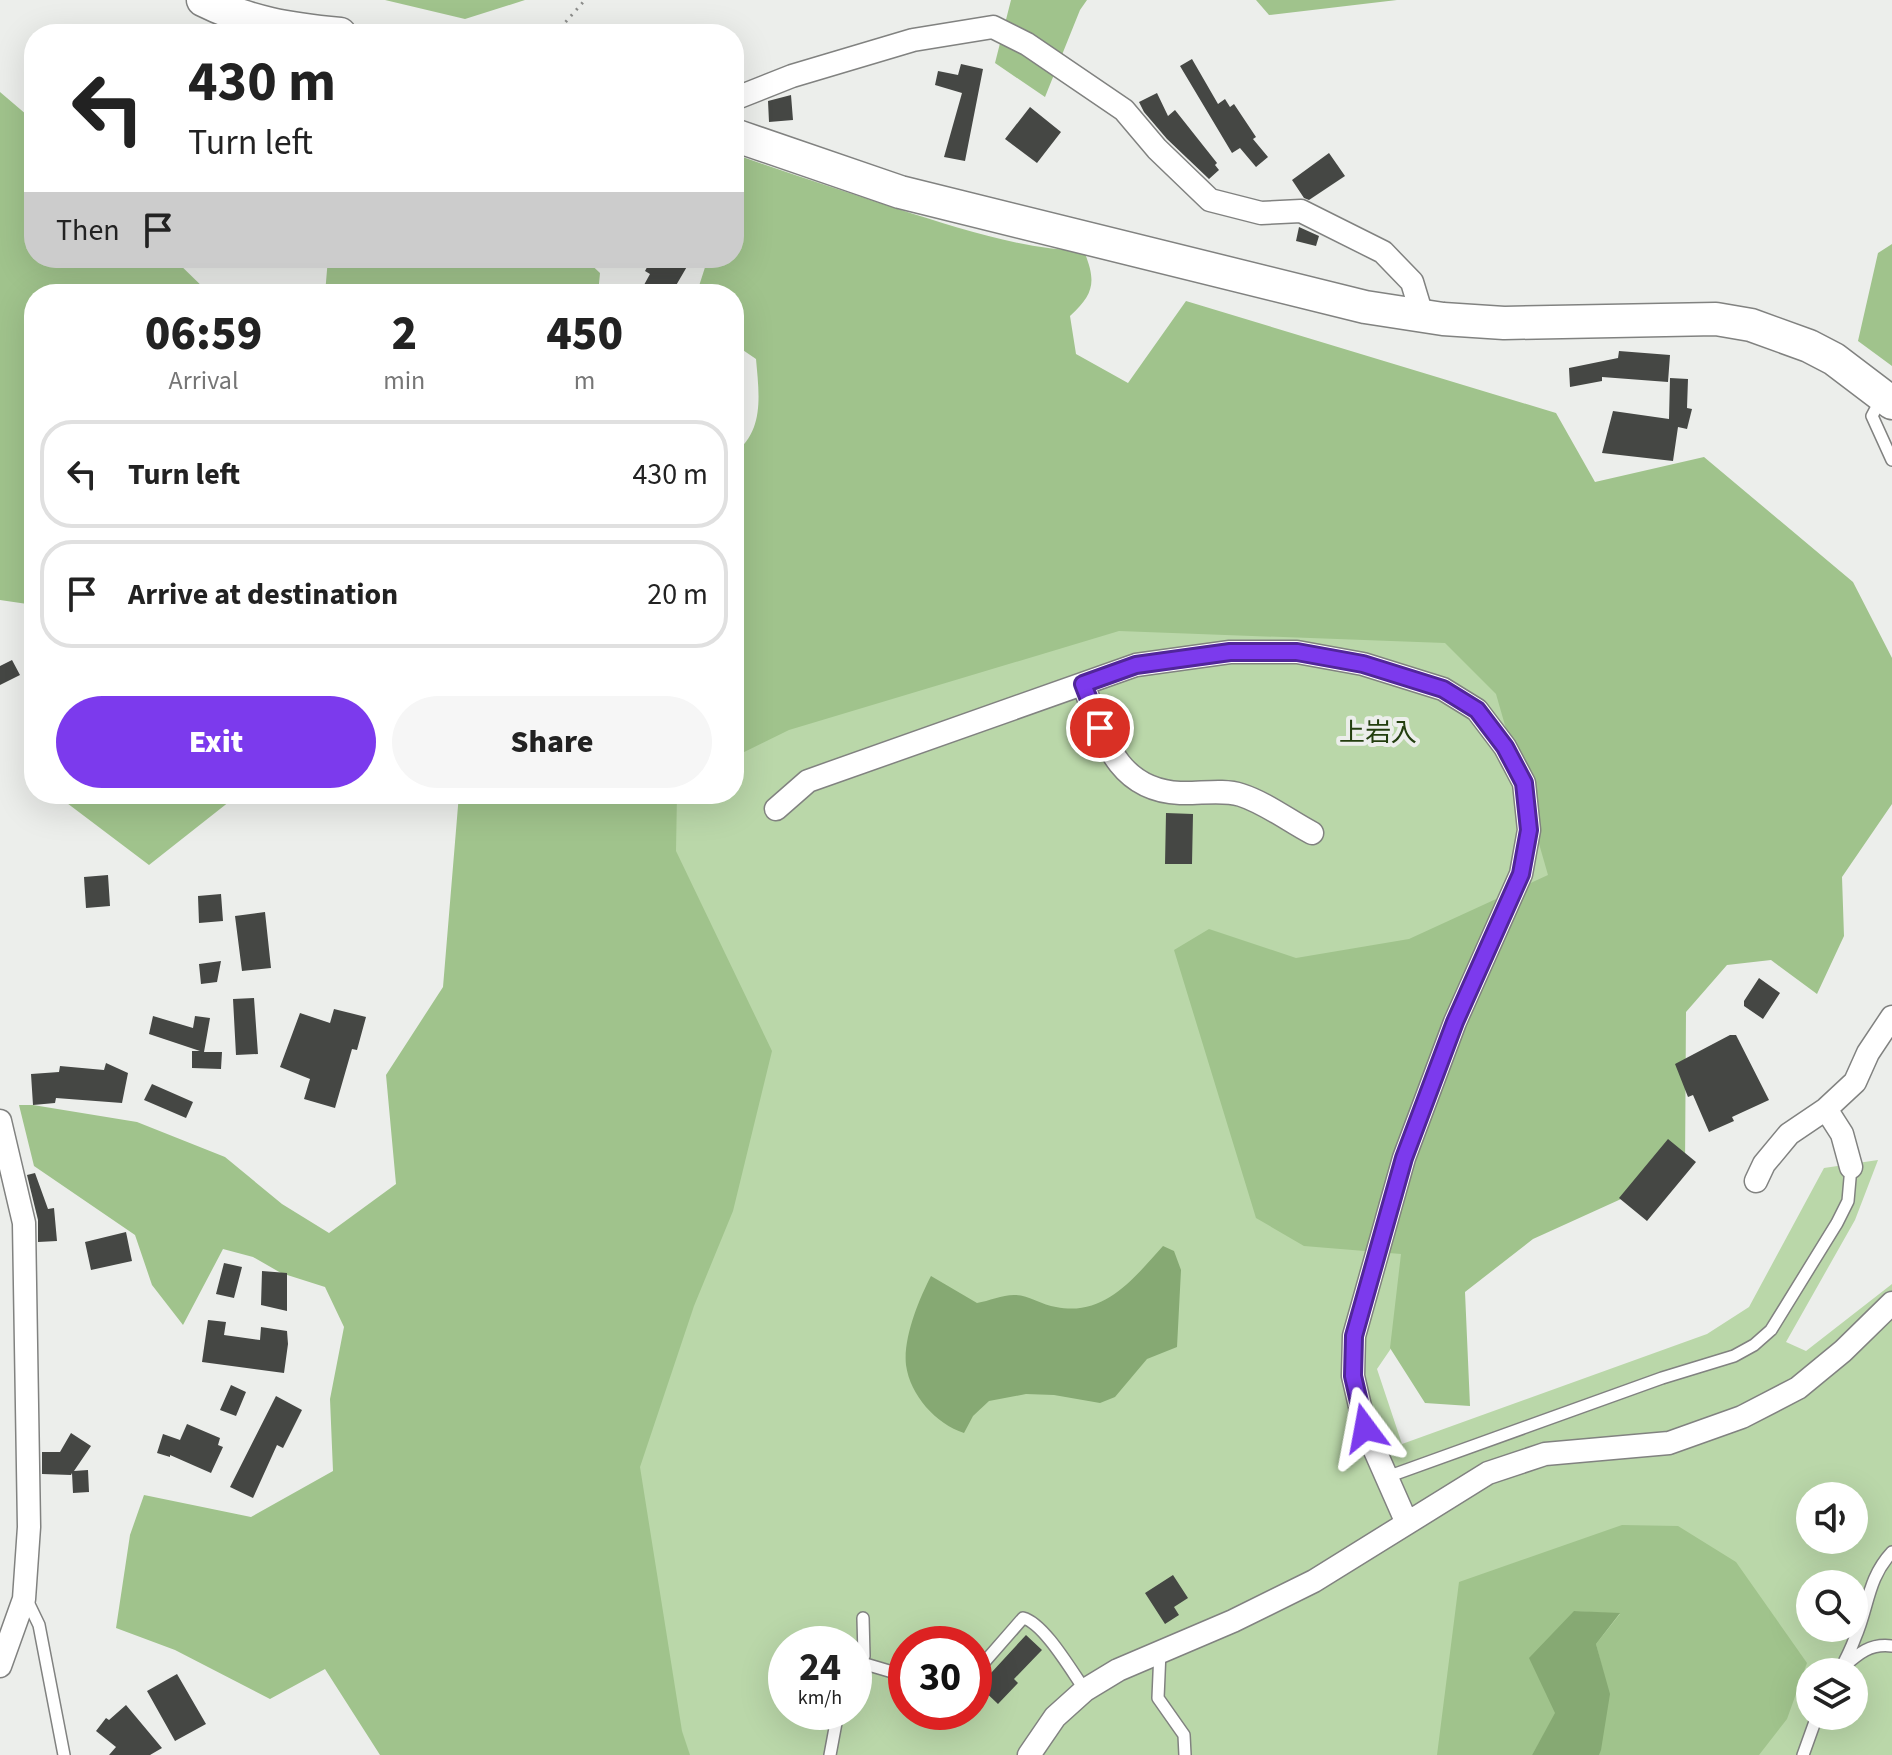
<!DOCTYPE html>
<html lang="en">
<head>
<meta charset="utf-8">
<style>
  body { margin:0; font-family:"Source Sans 3","Noto Sans JP",sans-serif; background:#f6f6f6; color:#222; height:100vh; display:flex; flex-direction:column; font-size:30px; white-space:nowrap }
  * { box-sizing:border-box; margin:0 }
  p { font-size:26px; color:#767676 }
  .icon { flex:none; width:44px; height:44px; fill:none; stroke:currentColor; stroke-width:2; stroke-linecap:round; stroke-linejoin:round }
  .map { position:relative; flex:1; overflow:hidden }
  .details { position:absolute; left:24px; top:284px; width:720px; height:520px; display:flex; flex-direction:column; background:#fff; border-radius:32px; box-shadow:0 8px 32px #0002 }
  .details>* { flex:none }
  .top-card { position:absolute; left:24px; top:24px; width:720px; height:244px; border-radius:32px; box-shadow:0 8px 32px #0002; background:#fff; color:#222; overflow:hidden }
  .buttons { position:absolute; left:1796px; top:1482px; display:grid; gap:16px }
  .buttons a { display:grid; place-items:center; width:72px; height:72px; border-radius:50%; background:#fff; box-shadow:0 8px 32px #0002; font-size:40px }
  .speed { position:absolute; left:768px; top:1626px; display:flex; gap:16px; font-size:40px; font-weight:700; text-align:center }
  .speed>* { display:grid; place-content:center; width:104px; height:104px; border-radius:50%; background:#fff; box-shadow:0 8px 32px #0002; line-height:1 }
  .speed small { font-size:20px; font-weight:400 }
  .speed .limit { border:12px solid #d22; background:#fff; color:#111 }
  .pin { position:absolute; display:grid; place-items:center; width:68px; height:68px; color:#fff; margin:-34px; border:4px solid #fff; border-radius:50%; box-shadow:0 2px 8px #0007 }
  .me { position:absolute; width:88px; margin:-44px; rotate:347deg; stroke-linejoin:round; filter:drop-shadow(0 0 6px #0008) }
  .turn { display:flex; align-items:center; gap:28px; height:168px; padding:0 32px; font-size:36px }
  .turn .icon { width:104px; height:104px; stroke-width:2.5 }
  .turn b { display:block; font-size:56px; line-height:68px }
  .then { display:flex; align-items:center; height:76px; padding:0 32px; background:#0003; gap:16px; font-size:30px }
  .eta { display:flex; justify-content:space-evenly; align-items:center; height:136px; text-align:center }
  .eta b { font-size:48px; font-weight:800; line-height:56px }
  .action { display:flex; gap:16px; margin-top:auto; padding:16px 32px }
  .action a { flex:1; height:92px; border-radius:48px; background:#7c3aed; color:#fff; font-size:32px; font-weight:800; line-height:92px; text-align:center }
  .action a+a { background:#f6f6f6; color:#222 }
  ul { padding:0; list-style:none }
  li { display:flex; align-items:center; gap:24px; height:108px; margin:0 16px 12px; padding:0 16px; border:4px solid #e0e0e0; border-radius:32px }
  li div { flex:1 }
  li b { display:block; font-size:30px }
  li em { font-style:normal }
  .map>svg:first-child { display:block }
  .green { fill:#bad7a9; fill-rule:evenodd }
  .forest { fill:#a0c38c }
  .water { fill:#86a973 }
  .building { fill:#454744 }
  .lines { fill:none; stroke-linecap:round; stroke-linejoin:round }
  .lane-casing { stroke:#818280; stroke-width:14 }
  .street-casing { stroke:#818280; stroke-width:25 }
  .secondary-casing { stroke:#818280; stroke-width:35 }
  .path { stroke:#8c8d8b; stroke-width:3; stroke-dasharray:2 6; stroke-linecap:butt }
  .lane { stroke:#fff; stroke-width:11 }
  .street { stroke:#fff; stroke-width:22 }
  .secondary { stroke:#fff; stroke-width:32 }
  .route-casing { stroke:#51269a; stroke-width:20 }
  .route { stroke:#7c3aed; stroke-width:14 }
  .labels { text-anchor:middle; dominant-baseline:central; stroke-width:8; stroke-linejoin:round; paint-order:stroke }
  .neighbourhood-label { font-size:26px; fill:#233e0f; stroke:#eceeeb }
</style>
</head>
<body>
<div class="map">
<svg width="1892" height="1755" viewBox="0 0 1892 1755">
  <rect width="100%" height="100%" fill="#eceeeb"/>
  <path class="green" d="M1643,520L1478,1221L1377,1369L1402,1444L1707,1334L1749,1307L1824,1168L1878,1160L1855,1220L1786,1342L1806,1351L1892,1284V1755H463L622,794H734V669ZM1810,1496H1854V1540H1810ZM1810,1584H1854V1628H1810ZM786,1644H854V1712H786ZM906,1644H974V1712H906ZM1810,1672H1854V1716H1810Z"/>
  <path class="forest" d="M385,0H525L465,19Z
    M1011,0H1087L1080,10L1045,97L995,63Z
    M1256,0H1397L1269,15Z
    M0,92L34,121V258H173L210,294H34V605L0,600Z
    M734,154C788,173 843,191 898,209C958,228 1020,249 1084,251C1096,281 1095,293 1070,316L1076,354L1128,383L1186,301L1556,413L1595,482L1704,457L1853,582L1892,658V804L1842,877L1844,936L1817,994L1771,960L1727,965L1686,1012L1685,1170L1533,1239L1465,1292L1470,1406L1425,1403L1390,1348L1401,1254L1304,1246L1256,1218L1174,950L1209,929L1296,958L1409,939L1548,875L1496,694L1445,643L1119,631L789,730L734,757V454C765,430 759,394 756,359L734,344V294H691L699,286L708,258H734Z
    M1892,244V366L1858,341L1878,253Z
    M328,258H584L600,273L598,294H325Z
    M55,794H239L149,865Z
    M459,794H677L676,851L772,1051L733,1211L694,1306L640,1467L682,1731L690,1755H380L325,1669L270,1699L175,1650L116,1628L130,1535L144,1495L251,1517L333,1471L330,1399L344,1327L325,1287L281,1273L253,1257L223,1249L183,1325L152,1285L135,1235L34,1166L19,1105H33L137,1122L225,1157L282,1204L329,1233L396,1184L386,1075L443,987Z
    M1622,1525L1678,1526L1736,1562L1807,1663L1787,1719L1759,1755H1599L1609,1694L1596,1644L1620,1614L1575,1611L1556,1713L1532,1755H1437L1459,1582Z"/>
  <path class="water" d="M1163,1246L1174,1251L1181,1270L1177,1347L1147,1359L1115,1397L1100,1403L1054,1395L1026,1394L989,1401L973,1416L964,1433C936,1424 910,1395 906,1365C903,1338 919,1299 931,1276L977,1303C989,1301 1002,1295 1014,1295C1027,1294 1042,1305 1056,1307C1105,1317 1134,1278 1163,1246Z
    M1574,1611L1620,1613L1596,1644L1610,1694L1601,1750L1599,1755H1532L1555,1713L1529,1658Z"/>
  <path class="building" d="M1192,59L1218,104L1225,99L1230,107L1234,104L1256,137L1253,139L1268,157L1256,167L1240,148L1232,153L1180,66Z
    M961,64L983,69L965,161L944,157L962,93L935,85L938,71L958,75Z
    M1157,93L1168,116L1175,110L1217,163L1215,165L1219,170L1209,179L1167,139L1144,112L1139,102Z
    M791,95L793,120L769,122L768,101Z
    M1030,107L1061,132L1037,163L1005,139Z
    M1329,153L1345,176L1309,200L1304,198L1292,180Z
    M1299,227L1319,236L1316,246L1296,241Z
    M652,258H692L671,294H639L650,274L645,271Z
    M1619,351L1670,355L1668,382L1602,377V381L1570,387L1569,368L1618,358Z
    M1670,378L1688,379L1687,408L1692,409L1687,429L1678,427L1673,461L1602,453L1613,411L1669,419Z
    M12,660L20,675L0,685V666Z
    M1166,813L1193,814L1192,864H1165Z
    M108,875L110,906L86,908L84,877Z
    M221,894L223,921L199,923L198,896Z
    M265,912L271,968L242,971L235,916Z
    M221,961L217,982L201,984L199,964Z
    M1759,978L1780,993L1763,1019L1744,1006V1001Z
    M254,998L258,1054L236,1055L233,999Z
    M334,1009L366,1017L357,1050L352,1049L335,1108L304,1099L310,1079L280,1067L300,1013L330,1023Z
    M153,1016L193,1028L195,1016L210,1018L204,1052H222L221,1069L192,1068V1051H200L149,1034Z
    M1730,1035H1736L1769,1100L1732,1117L1734,1121L1709,1132L1693,1095L1688,1097L1675,1064Z
    M106,1063L128,1073L122,1103L56,1098L55,1103L33,1105L31,1074L59,1072L60,1066L104,1070Z
    M152,1084L193,1102L186,1118L144,1100Z
    M1668,1139L1696,1162L1647,1221L1619,1198Z
    M35,1173L48,1209L54,1208L57,1241L38,1242V1220L27,1175Z
    M126,1232L132,1261L91,1270L85,1242Z
    M224,1263L242,1267L234,1298L216,1294Z
    M262,1271L287,1273V1311L261,1305Z
    M208,1320L226,1322L224,1335L260,1340L261,1327L287,1331L288,1344L284,1373L202,1362Z
    M231,1385L246,1392L236,1416L220,1410Z
    M276,1396L302,1410L283,1448L277,1445L253,1498L230,1487Z
    M187,1424L220,1438L218,1445L223,1447L211,1473L170,1455V1457L157,1453L163,1434L180,1440Z
    M71,1433L91,1446L74,1471L88,1470L89,1492L73,1493L72,1473L71,1475L42,1474V1452H60Z
    M1173,1575L1188,1598L1174,1607L1179,1615L1165,1624L1145,1593Z
    M1026,1635L1042,1650L1014,1679L1018,1683L998,1704L979,1686Z
    M177,1674L206,1724L175,1741L147,1691Z
    M126,1705L162,1748L150,1755H109L116,1747L96,1731L106,1718L109,1720Z"/>
  <g class="lines">
    <g class="lane-casing">
      <path id="lane" d="M1881,399L1872,416L1892,460
        M1387,1477L1662,1378L1734,1356L1754,1345L1771,1330L1837,1223L1848,1201L1851,1167
        M26,1598L39,1625L64,1755
        M1160,1651L1158,1698L1184,1735L1185,1755
        M862,1663L906,1676
        M1842,1668C1858,1654 1870,1643 1892,1646
        M1839,1672C1845,1661 1851,1649 1855,1638C1869,1606 1867,1579 1892,1552
        M974,1674L1023,1618C1044,1623 1072,1672 1085,1690
        M854,1677L864,1656L863,1618
        M830,1755L838,1712
        M1803,1755L1817,1716"/>
    </g>
    <g class="street-casing">
      <path id="street" d="M734,99L792,76L913,40L993,27L1027,44L1124,110L1157,149L1210,200L1261,213L1301,211L1383,252L1412,282L1422,315
        M1083,684C1103,735 1115,790 1180,793C1199,794 1223,789 1241,795C1266,803 1289,821 1312,833
        M776,809L808,781L1136,665L1230,652H1297L1363,664L1443,689L1477,710L1505,747L1524,783L1529,830L1521,874L1455,1022L1404,1158L1354,1336L1353,1376L1365,1428L1406,1521
        M1826,1109L1842,1134L1851,1167
        M0,1121L24,1223L29,1527L24,1599L0,1666
        M1756,1181L1764,1164L1789,1134L1826,1109L1855,1082L1868,1053L1892,1017
        M1029,1755L1055,1717L1085,1690L1118,1670L1233,1621L1314,1581L1488,1473L1545,1454L1669,1443L1742,1417L1798,1388L1843,1351L1892,1303"/>
    </g>
    <g class="secondary-casing">
      <path id="secondary" d="M203,0C249,23 290,29 340,34
        M734,135L900,192L1365,307L1443,319L1504,323L1716,319L1751,325L1809,346L1834,359L1892,403"/>
    </g>
    <path class="path" d="M555,34L585,0"/>
    <use href="#lane" class="lane"/>
    <use href="#street" class="street"/>
    <use href="#secondary" class="secondary"/>
  </g>
  <g class="lines">
    <g class="route-casing">
      <path id="route" d="M1100,728L1083,684L1136,665L1230,652H1297L1363,664L1443,689L1477,710L1505,747L1524,783L1529,830L1521,874L1455,1022L1404,1158L1354,1336L1353,1376L1365,1428"/>
    </g>
    <use href="#route" class="route"/>
  </g>
  <g class="labels">
    <g class="neighbourhood-label">
      <text x="1378" y="732">上岩入</text>
    </g>
  </g>
</svg>
<div class="buttons">
<a><svg class="icon" aria-label="sound" viewBox="0 0 24 24"><path d="M4 9h4l5-4v14l-5-4H4zM17 9q2 3 0 6"/></svg></a>
<a><svg class="icon" aria-label="search" viewBox="0 0 24 24"><circle cx="10" cy="10" r="6"/><path d="M15 15l6 6"/></svg></a>
<a><svg class="icon" aria-label="layers" viewBox="0 0 24 24"><path d="M12 4l9 5-9 5-9-5zM3 14l9 5 9-5"/></svg></a>
</div>
<div class="speed"><div>24<small>km/h</small></div><div class="limit">30</div></div>
<div class="pin" style="left:1100px;top:728px;background:#d93025"><svg class="icon" aria-label="arrive" viewBox="0 0 24 24"><path d="M6 21V4h12l-3 4 3 4H6"/></svg></div>
<svg class="me" style="left:1365px;top:1428px" viewBox="-20 -20 40 40"><path d="M0-17L14 15 0 8-14 15z" fill="#7c3aed" stroke="#fff" stroke-width="4"/></svg>
<div class="top-card">
<div class="turn"><svg class="icon" aria-label="left" viewBox="0 0 24 24"><path d="M17 20v-9H6M10 6l-5 5 5 5"/></svg><div><b>430 m</b>Turn left</div></div>
<div class="then">Then<svg class="icon" aria-label="arrive" viewBox="0 0 24 24"><path d="M6 21V4h12l-3 4 3 4H6"/></svg></div>
</div>
<section class="details">
<div class="eta">
<div><b>06:59</b><p>Arrival</p></div>
<div><b>2</b><p>min</p></div>
<div><b>450</b><p>m</p></div>
</div>
<ul>
<li><svg class="icon" aria-label="left" viewBox="0 0 24 24"><path d="M17 20v-9H6M10 6l-5 5 5 5"/></svg><div><b>Turn left</b></div><em>430 m</em></li>
<li><svg class="icon" aria-label="arrive" viewBox="0 0 24 24"><path d="M6 21V4h12l-3 4 3 4H6"/></svg><div><b>Arrive at destination</b></div><em>20 m</em></li>
</ul>
<div class="action"><a>Exit</a><a>Share</a></div>
</section>
</div>
</body>
</html>
